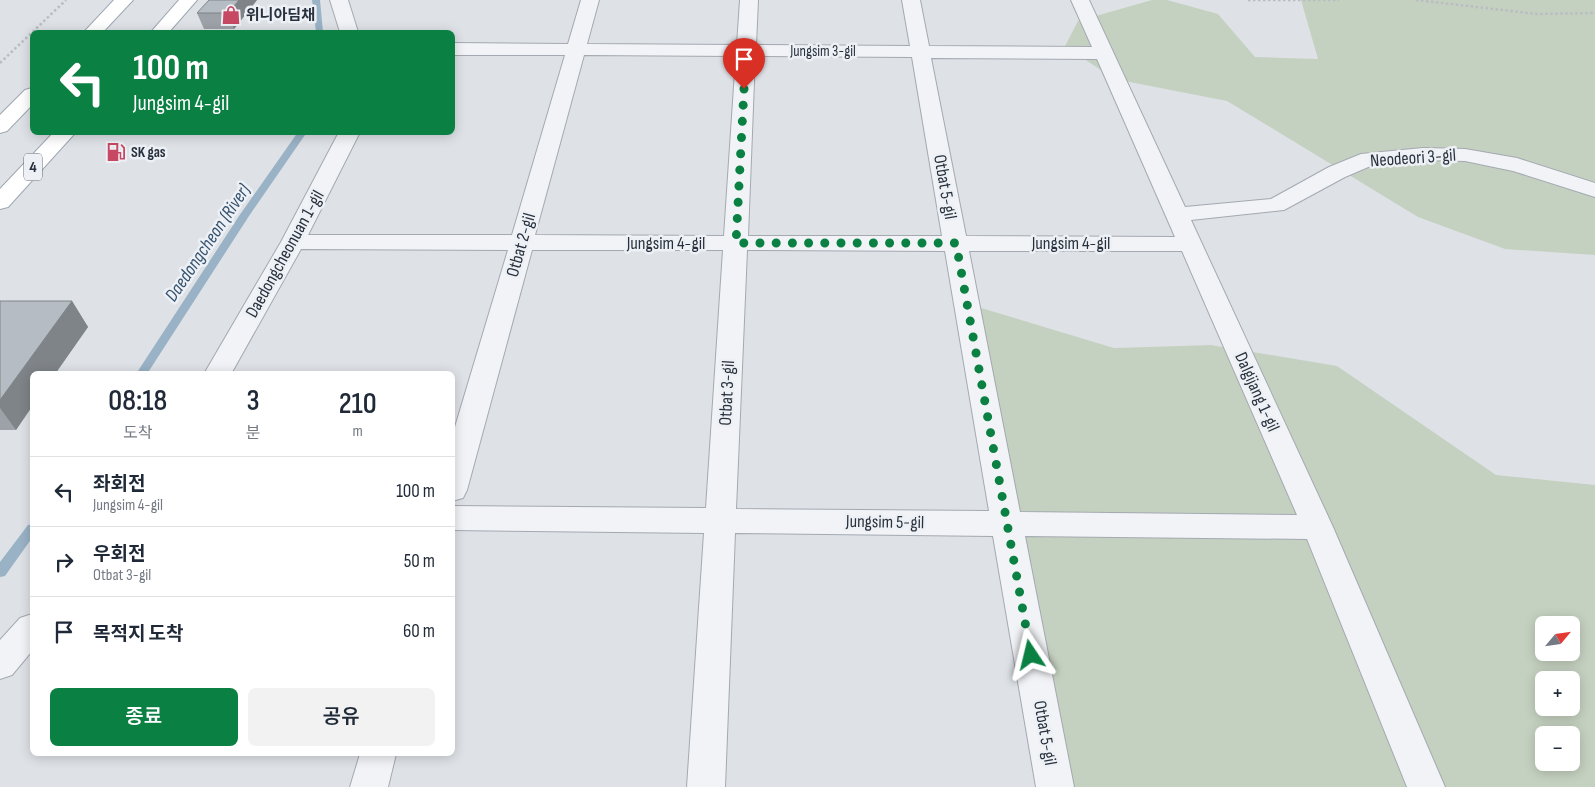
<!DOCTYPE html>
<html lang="ko">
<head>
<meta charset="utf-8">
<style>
  body { margin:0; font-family:"Sofia Sans Condensed","Noto Sans KR",sans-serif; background:#f2f2f3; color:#1f2937; height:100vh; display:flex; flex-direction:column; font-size:19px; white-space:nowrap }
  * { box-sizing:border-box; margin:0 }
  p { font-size:16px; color:#747a83 }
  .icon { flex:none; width:28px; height:28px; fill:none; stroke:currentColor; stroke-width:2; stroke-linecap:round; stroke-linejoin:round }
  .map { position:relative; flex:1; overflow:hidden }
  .details { position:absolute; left:30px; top:371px; width:425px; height:385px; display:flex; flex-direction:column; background:#fff; border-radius:8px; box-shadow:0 2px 12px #0003 }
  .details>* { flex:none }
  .top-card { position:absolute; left:30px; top:30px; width:425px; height:105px; border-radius:8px; box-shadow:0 2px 12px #0003; background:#0b8043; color:#fff; overflow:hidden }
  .needle { width:32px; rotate:61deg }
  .tools { position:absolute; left:1535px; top:616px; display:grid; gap:10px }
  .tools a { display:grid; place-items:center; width:45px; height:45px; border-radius:8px; background:#fff; box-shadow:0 2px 12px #0003; font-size:25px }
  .pin { position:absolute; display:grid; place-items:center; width:42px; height:42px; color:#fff; margin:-51px -21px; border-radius:50% 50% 50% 0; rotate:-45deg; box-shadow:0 0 5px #0007 }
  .pin .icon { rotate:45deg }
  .me { position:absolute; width:55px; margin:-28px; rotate:350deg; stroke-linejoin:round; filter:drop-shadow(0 0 4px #0008) }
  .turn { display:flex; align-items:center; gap:18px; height:105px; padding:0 20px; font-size:22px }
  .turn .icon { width:65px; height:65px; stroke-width:2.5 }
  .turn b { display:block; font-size:35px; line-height:42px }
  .eta { display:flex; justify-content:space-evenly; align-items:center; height:85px; text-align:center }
  .eta b { font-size:30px; font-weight:600; line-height:35px }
  .primary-button { display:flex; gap:10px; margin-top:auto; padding:10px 20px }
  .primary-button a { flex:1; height:58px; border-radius:8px; background:#0b8043; color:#fff; font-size:20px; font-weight:600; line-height:58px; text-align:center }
  .primary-button a+a { background:#f2f2f3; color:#1f2937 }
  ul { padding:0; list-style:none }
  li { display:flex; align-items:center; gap:15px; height:70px; padding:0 20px; border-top:1px solid #e0e1e3 }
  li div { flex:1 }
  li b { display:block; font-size:19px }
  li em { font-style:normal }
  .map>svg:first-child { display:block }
  .green { fill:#c5d1c0; fill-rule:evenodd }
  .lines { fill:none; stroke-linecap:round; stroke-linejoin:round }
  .stream { fill:#9ab2c6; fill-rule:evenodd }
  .street-casing { stroke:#a4a9b1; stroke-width:2 }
  .primary-casing { stroke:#9ea7b2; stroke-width:2 }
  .path { stroke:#b9bdc2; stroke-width:2.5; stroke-dasharray:2.5 2.5; stroke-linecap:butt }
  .street { fill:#f1f3f6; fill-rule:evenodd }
  .primary { fill:#fff; fill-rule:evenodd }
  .wall { fill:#9da2a8 }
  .shaded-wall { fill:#7f8488 }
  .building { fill:#b6bcc3; stroke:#7f8488 }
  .route { stroke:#0b8043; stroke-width:9; stroke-dasharray:0 16.2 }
  .labels { text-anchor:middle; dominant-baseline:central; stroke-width:5; stroke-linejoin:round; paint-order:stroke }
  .far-poi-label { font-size:15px; font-weight:bold; fill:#28313d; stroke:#edf1f5; text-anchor:start }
  .far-street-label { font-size:15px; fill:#28313d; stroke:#edf1f5 }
  .shield { fill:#edf1f5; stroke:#636b74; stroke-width:1 }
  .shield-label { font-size:16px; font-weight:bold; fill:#28313d }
  .street-label { font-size:18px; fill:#28313d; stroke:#edf1f5 }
  .water-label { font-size:19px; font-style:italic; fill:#34526f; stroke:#edf1f5 }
</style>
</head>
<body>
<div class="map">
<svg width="1595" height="787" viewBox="0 0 1595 787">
  <rect width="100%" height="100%" fill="#dee2e7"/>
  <path class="green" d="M1152,0H1167L1218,14L1255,57L1318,59L1301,0H1595V255L1505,249L1418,217L1227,101L1114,79L1065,46L1078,21Z
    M968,304L1114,348L1211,345L1337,366L1496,475L1595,485V787H1058ZM1544,625H1571V652H1544ZM1544,680H1571V708H1544ZM1544,735H1571V762H1544Z"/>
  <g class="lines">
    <path class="stream" d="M312,0H320L323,32H316Z
      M298,132H307L249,216L147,374H136L239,216Z
      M32,524V538L5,576L0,577V562L28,525Z"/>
    <g class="street-casing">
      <path id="street" d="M330,0H348L358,32H340Z
        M581,0H599L587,44L737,45L740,0H758L756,45L910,46L902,0H920L929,46L1092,47L1071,0H1089L1185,207L1271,199L1329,167L1361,154L1423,148L1465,149L1517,158L1595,183V197L1513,171L1465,161L1423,160L1373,165L1345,177L1284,210L1191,220L1333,527L1445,787H1407L1307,539L1025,536L1074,787H1036L993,536L735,533L725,787H687L704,533L452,530V506L706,508L723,250H532L467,490L463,498L452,501V437L508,250L301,249L231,374H204L281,242L339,132H360L308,235H512L565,55H452V43L568,44ZM584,55L736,56L724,236L535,235ZM755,56L912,57L942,236H748ZM931,58L1097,59L1175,237L966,236ZM747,250L945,251L989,511L736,509ZM969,251H1182L1297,515L1020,512Z
        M32,614V651L12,675L0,679V640L20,618Z
        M360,754H396L388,787H350Z"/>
    </g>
    <g class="primary-casing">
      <path id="primary" d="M114,0H133L103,32H84Z
        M179,0H197L169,32H151Z
        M32,88V105L7,131L0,133V115L25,90Z
        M54,132H76L8,207L0,209V189Z"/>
    </g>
    <path class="path" d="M1248,0H1339
      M1416,0L1537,14L1595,13
      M0,63L66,0"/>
    <use href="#street" class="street"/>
    <use href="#primary" class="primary"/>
  </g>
  <path class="wall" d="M257,0L234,29H204L197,13Z
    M0,301H72L88,327L16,430H0Z"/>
  <path class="shaded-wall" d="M239,0H257L234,29L228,13Z
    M72,301L88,327L55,374H32V406L16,430L0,408V400Z"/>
  <path class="building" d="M209,0H239L228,13H197Z
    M0,301H72L0,400Z"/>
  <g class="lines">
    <path class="route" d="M744,89L736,243H956L1031,655"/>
  </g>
  <defs>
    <g id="shop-bare" transform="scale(1.5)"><path d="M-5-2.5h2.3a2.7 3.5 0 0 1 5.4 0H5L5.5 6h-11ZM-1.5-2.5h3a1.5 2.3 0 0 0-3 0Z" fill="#c74862" stroke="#edf1f5" stroke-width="2.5" paint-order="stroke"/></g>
    <g id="fuel-bare" transform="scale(1.5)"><path d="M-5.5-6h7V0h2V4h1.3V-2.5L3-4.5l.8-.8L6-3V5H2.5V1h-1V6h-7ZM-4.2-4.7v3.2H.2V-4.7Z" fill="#c74862" stroke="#edf1f5" stroke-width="2.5" paint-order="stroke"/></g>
  </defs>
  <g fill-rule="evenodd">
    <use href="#shop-bare" x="231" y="15"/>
    <use href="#fuel-bare" x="116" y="152"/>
  </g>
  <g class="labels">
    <g class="far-poi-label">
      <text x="246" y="15">위니아딤채</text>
      <text x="131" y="152">SK gas</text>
    </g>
    <g class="far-street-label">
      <text x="823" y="51">Jungsim 3-gil</text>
    </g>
    <rect class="shield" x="24" y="153.5" width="18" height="27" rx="4"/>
    <g class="shield-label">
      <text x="33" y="167">4</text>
    </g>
    <g class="street-label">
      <text transform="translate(1413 158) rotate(-4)">Neodeori 3-gil</text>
      <text transform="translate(945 187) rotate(80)">Otbat 5-gil</text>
      <text x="666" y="243">Jungsim 4-gil</text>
      <text x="1071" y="243">Jungsim 4-gil</text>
      <text transform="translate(521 245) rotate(-74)">Otbat 2-gil</text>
      <text transform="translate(285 254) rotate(-61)">Daedongcheonuan 1-gil</text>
      <text transform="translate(1257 392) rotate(66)">Dalgijang 1-gil</text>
      <text transform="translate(727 393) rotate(-87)">Otbat 3-gil</text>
      <text transform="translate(885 522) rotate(1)">Jungsim 5-gil</text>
      <text transform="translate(1045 733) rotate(80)">Otbat 5-gil</text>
    </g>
    <g class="water-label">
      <text transform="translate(208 243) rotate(-56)">Daedongcheon (River)</text>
    </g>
  </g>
</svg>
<div class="tools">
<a><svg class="needle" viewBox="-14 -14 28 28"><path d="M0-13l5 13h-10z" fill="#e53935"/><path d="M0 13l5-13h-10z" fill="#747a83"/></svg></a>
<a>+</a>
<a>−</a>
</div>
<div class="pin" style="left:744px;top:89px;background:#d93025"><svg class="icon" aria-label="arrive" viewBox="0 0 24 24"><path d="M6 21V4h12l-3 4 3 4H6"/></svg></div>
<svg class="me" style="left:1031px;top:655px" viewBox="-20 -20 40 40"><path d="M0-17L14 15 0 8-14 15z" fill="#0b8043" stroke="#fff" stroke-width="4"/></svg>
<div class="top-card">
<div class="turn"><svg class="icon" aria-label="left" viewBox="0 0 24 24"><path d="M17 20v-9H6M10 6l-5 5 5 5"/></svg><div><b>100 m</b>Jungsim 4-gil</div></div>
</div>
<section class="details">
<div class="eta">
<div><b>08:18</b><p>도착</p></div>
<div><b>3</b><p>분</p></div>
<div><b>210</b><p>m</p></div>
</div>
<ul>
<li><svg class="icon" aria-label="left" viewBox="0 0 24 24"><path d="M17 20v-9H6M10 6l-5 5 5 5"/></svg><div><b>좌회전</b><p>Jungsim 4-gil</p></div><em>100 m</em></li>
<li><svg class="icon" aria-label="right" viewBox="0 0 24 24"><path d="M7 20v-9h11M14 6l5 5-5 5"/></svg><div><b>우회전</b><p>Otbat 3-gil</p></div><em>50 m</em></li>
<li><svg class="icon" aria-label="arrive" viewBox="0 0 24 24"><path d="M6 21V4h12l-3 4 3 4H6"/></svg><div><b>목적지 도착</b></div><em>60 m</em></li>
</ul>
<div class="primary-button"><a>종료</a><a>공유</a></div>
</section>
</div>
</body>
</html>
